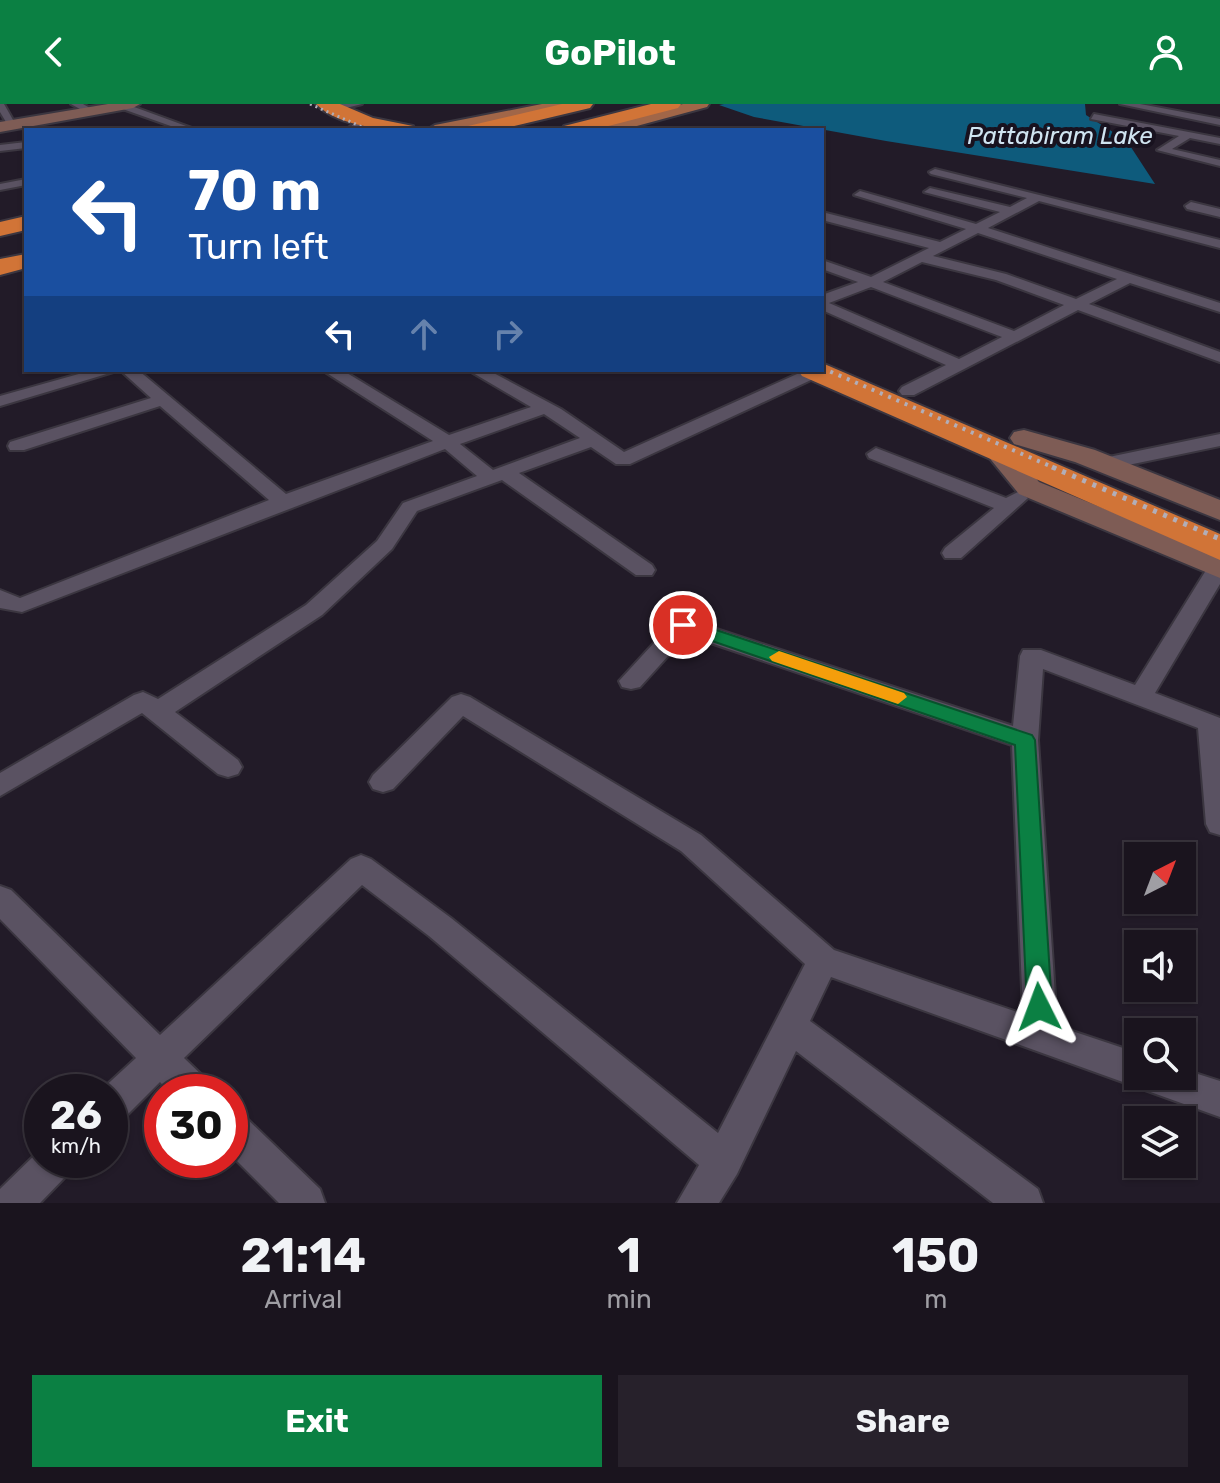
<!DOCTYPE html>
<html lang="en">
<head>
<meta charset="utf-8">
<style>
  body { margin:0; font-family:Rubik,sans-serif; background:#27212b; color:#f1f3f6; height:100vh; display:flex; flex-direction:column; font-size:30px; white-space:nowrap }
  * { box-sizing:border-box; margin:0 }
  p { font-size:26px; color:#9f9ea4 }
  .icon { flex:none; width:44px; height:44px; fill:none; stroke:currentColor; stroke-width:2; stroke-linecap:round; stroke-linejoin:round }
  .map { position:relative; height:1099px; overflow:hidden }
  .side { display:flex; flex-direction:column; background:#1a141e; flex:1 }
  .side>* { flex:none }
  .guide { position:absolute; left:24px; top:24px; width:800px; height:244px; border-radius:0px; box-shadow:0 2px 6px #0004,0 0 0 2px #38333c; background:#1a4fa0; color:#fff; overflow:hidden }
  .needle { width:52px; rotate:42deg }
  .buttons { position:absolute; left:1124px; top:738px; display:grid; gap:16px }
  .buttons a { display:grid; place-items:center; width:72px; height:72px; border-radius:0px; background:#1a141e; box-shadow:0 2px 6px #0004,0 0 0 2px #38333c; font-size:40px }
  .speed { position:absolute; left:24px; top:970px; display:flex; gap:16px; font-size:40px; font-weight:700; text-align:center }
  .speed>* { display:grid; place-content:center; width:104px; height:104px; border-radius:50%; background:#1a141e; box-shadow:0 2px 6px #0004,0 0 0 2px #38333c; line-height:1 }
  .speed small { font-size:20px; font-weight:400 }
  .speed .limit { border:12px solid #d22; background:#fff; color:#111 }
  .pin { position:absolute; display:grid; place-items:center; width:68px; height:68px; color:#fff; margin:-34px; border:4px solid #fff; border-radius:50%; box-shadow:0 2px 8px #0007 }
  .me { position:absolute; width:88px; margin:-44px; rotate:357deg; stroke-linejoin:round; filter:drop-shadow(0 0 6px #0008) }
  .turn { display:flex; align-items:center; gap:28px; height:168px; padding:0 32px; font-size:36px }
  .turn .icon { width:104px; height:104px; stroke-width:2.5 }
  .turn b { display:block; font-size:56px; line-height:68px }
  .lanes { display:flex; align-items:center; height:76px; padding:0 32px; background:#0003; justify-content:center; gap:40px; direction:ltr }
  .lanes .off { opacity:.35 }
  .eta { display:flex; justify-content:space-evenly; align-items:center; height:136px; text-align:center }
  .eta b { font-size:48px; font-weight:700; line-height:56px }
  .cta { display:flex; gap:16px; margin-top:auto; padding:16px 32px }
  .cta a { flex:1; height:92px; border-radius:0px; background:#0b8043; color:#fff; font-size:32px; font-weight:700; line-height:92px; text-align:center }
  .cta a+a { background:#27212b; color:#f1f3f6 }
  header { display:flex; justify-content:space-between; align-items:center; height:104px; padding:0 32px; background:#0b8043; color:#fff; font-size:36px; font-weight:700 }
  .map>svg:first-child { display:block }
  .water { fill:#0e5b7c }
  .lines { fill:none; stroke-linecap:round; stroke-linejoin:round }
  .street-casing { stroke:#3b3640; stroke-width:4 }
  .secondary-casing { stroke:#3b3640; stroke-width:4 }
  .primary-casing { stroke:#3b3640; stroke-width:4 }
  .highway-casing { stroke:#3b3640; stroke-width:4 }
  .street { fill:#5a5262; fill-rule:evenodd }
  .secondary { fill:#7e5c55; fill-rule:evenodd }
  .primary { fill:#a16648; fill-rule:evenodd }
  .highway { fill:#d17437; fill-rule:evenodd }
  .rail-far2 { stroke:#b2aeb8; stroke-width:3; stroke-dasharray:2 4; stroke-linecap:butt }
  .rail-far1 { stroke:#b2aeb8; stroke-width:4; stroke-dasharray:3 6; stroke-linecap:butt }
  .rail { stroke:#b2aeb8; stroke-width:5; stroke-dasharray:4 7; stroke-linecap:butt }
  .route { fill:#0b8043; stroke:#07532c; stroke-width:2 }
  .slow { fill:#f59e0b }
  .labels { text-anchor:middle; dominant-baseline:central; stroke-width:8; stroke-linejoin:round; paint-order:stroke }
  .far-water-label { font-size:24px; font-style:italic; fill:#d0e4f1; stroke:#18121f }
</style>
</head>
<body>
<header><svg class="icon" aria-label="back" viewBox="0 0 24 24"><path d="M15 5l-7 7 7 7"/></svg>GoPilot<svg class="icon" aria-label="person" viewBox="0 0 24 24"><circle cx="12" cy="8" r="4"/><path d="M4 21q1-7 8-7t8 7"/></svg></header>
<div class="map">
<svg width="1220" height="1099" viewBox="0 0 1220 1099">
  <rect width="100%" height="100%" fill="#221b28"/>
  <path class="water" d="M724,0H1085L1086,11L1127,37L1155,80L886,37L754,13L719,1Z"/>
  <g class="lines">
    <g class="street-casing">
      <path id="street" d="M0,0H4L17,23H9L0,8Z
        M71,0H83L95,7L87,9Z
        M120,0H126L197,26H182L120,4Z
        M341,0H362L334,7L329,4Z
        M1120,0H1140L1220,15V21Z
        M1094,10L1220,34V40L1190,34L1172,45L1220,56V62L1157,46L1179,32L1091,15Z
        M356,19L361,22L357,26H345Z
        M26,38V44L0,47V41Z
        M935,65L1220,136V144L1039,97L988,124L1220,199V208L1130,179L1089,200L1220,248V258L1078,206L914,291H902L899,287L902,283L946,261L822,206V191L858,178L822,165V156L871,173L929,144L822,116V108L940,138L966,125L854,91L860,87L976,120L1000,108L924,88L930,84L1010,103L1027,94L931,70L929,68ZM978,129L1117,175L1076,195L1006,170L933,152ZM922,158L996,176L1064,201L1014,227L883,178ZM871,183L1002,233L959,255L829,199Z
        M26,75V81L0,86V80Z
        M1191,98L1220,105V113L1187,105L1185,102Z
        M822,262L828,266L826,269L630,360H616L591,343L519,369L652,461L655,466L652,471H636L502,376L417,407L392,445L322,511L175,608L238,656L242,663L238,670L228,673L218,670L142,609L0,692V669L134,591L143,588L158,595L306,501L377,437L403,399L477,372L445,345L22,508L0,504V486L20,494L269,396L160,302L24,346H10L8,342L10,338L151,294L120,266L0,302V292L93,266H138L286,390L433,337L322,266H342L449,331L531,303L468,266H488L561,305L624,348L806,266H822ZM544,310L580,334L493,366L460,340Z
        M1220,330V342L1104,366L1095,360L1104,354Z
        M876,344L1006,394L1018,388L1028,394L961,454H945L942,449L945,444L994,404L869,354L867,350Z
        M1220,457V480L1155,589L1220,614V731L1210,728L1206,720L1198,624L1043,565L1038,636L1057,922L1138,949V972H1182V965L1220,977V1013L831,873L810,917L1038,1085L1043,1099H993L796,947L737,1070L719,1099H677L699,1061L429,832L362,781L184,954L207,976L212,988H169L160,978L123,1015L110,1020V988H99L136,954L0,815V782L11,786L160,931L351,755L361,751L371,755L451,814L718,1029L805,860L681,747L463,612L393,685L383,688L373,685L369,678L373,671L452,593L461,590L470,593L701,731L834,846L1023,910L1012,641L687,531L640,583L631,585L622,583L619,577L675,516L683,514L1013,622L1020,552L1023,546H1041L1135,581L1208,463L1211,458Z
        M230,1006L243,1011L320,1085L325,1099H279L230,1050Z
        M42,1044V1056H75L69,1069L40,1099H0V1085Z"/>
    </g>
    <g class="secondary-casing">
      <path id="secondary" d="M108,0H140L133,4L0,28V18Z
        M1024,326L1095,346L1220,396V416L1075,358L1014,340L1010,334L1014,328Z
        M1001,343L1011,345L1039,378L1220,452V474L1019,390L987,351L991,345Z"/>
    </g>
    <g class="primary-casing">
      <path id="primary" d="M542,0H571L569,3L472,26H427L435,21Z
        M683,0H709L707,3L622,26H595L597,22Z"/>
    </g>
    <g class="highway-casing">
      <path id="highway" d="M316,0H340L373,14L413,22L415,26C385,26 339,23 316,0Z
        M562,0H593L590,4L498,26H466L468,22Z
        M651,0H681L678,4L593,26H562L564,22Z
        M26,112V126L0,132V118Z
        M26,150V164L0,171V155Z
        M822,259L1220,430V456L802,272L798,266H822Z"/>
    </g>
    <use href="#street" class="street"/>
    <use href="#secondary" class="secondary"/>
    <use href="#primary" class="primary"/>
    <use href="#highway" class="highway"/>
    <path class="rail-far2" d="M310,0L369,26"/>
    <path class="rail-far1" d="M822,264L1057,365"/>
    <path class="rail" d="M1052,363L1220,435"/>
  </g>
  <path class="route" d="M683,515L1032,631L1035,636L1052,903L1048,911L1039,915L1030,911L1027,903L1015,641L677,525L674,521Z"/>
  <path class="slow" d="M779,547L904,589L907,593L898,600L772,557L769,553Z"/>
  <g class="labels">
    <g class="far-water-label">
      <text x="1060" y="32">Pattabiram Lake</text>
    </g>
  </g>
</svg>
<div class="buttons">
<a><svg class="needle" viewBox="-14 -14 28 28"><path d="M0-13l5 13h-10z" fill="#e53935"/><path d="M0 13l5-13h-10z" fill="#9f9ea4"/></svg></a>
<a><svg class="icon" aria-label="sound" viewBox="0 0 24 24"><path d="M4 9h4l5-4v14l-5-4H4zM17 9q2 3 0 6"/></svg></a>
<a><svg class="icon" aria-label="search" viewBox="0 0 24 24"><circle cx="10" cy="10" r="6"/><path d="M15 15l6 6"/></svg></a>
<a><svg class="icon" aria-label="layers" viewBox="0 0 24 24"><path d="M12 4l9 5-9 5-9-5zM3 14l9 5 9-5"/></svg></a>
</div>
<div class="speed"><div>26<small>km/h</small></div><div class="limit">30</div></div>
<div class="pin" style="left:683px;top:521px;background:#d93025"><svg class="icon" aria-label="arrive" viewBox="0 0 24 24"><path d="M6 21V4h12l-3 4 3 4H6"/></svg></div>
<svg class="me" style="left:1039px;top:903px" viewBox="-20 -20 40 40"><path d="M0-17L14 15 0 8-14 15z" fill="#0b8043" stroke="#fff" stroke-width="4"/></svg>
<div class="guide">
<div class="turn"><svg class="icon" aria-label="left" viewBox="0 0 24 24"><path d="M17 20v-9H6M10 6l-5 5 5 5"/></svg><div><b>70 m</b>Turn left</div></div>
<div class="lanes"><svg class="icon" aria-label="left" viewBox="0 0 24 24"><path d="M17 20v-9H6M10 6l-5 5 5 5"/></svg><svg class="icon off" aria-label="ahead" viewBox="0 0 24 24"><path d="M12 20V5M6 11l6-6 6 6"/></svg><svg class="icon off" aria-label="right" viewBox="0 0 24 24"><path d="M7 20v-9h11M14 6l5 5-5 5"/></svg></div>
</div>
</div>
<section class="side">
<div class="eta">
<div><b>21:14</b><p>Arrival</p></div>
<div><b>1</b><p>min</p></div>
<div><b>150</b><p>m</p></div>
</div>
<div class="cta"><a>Exit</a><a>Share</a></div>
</section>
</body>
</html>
